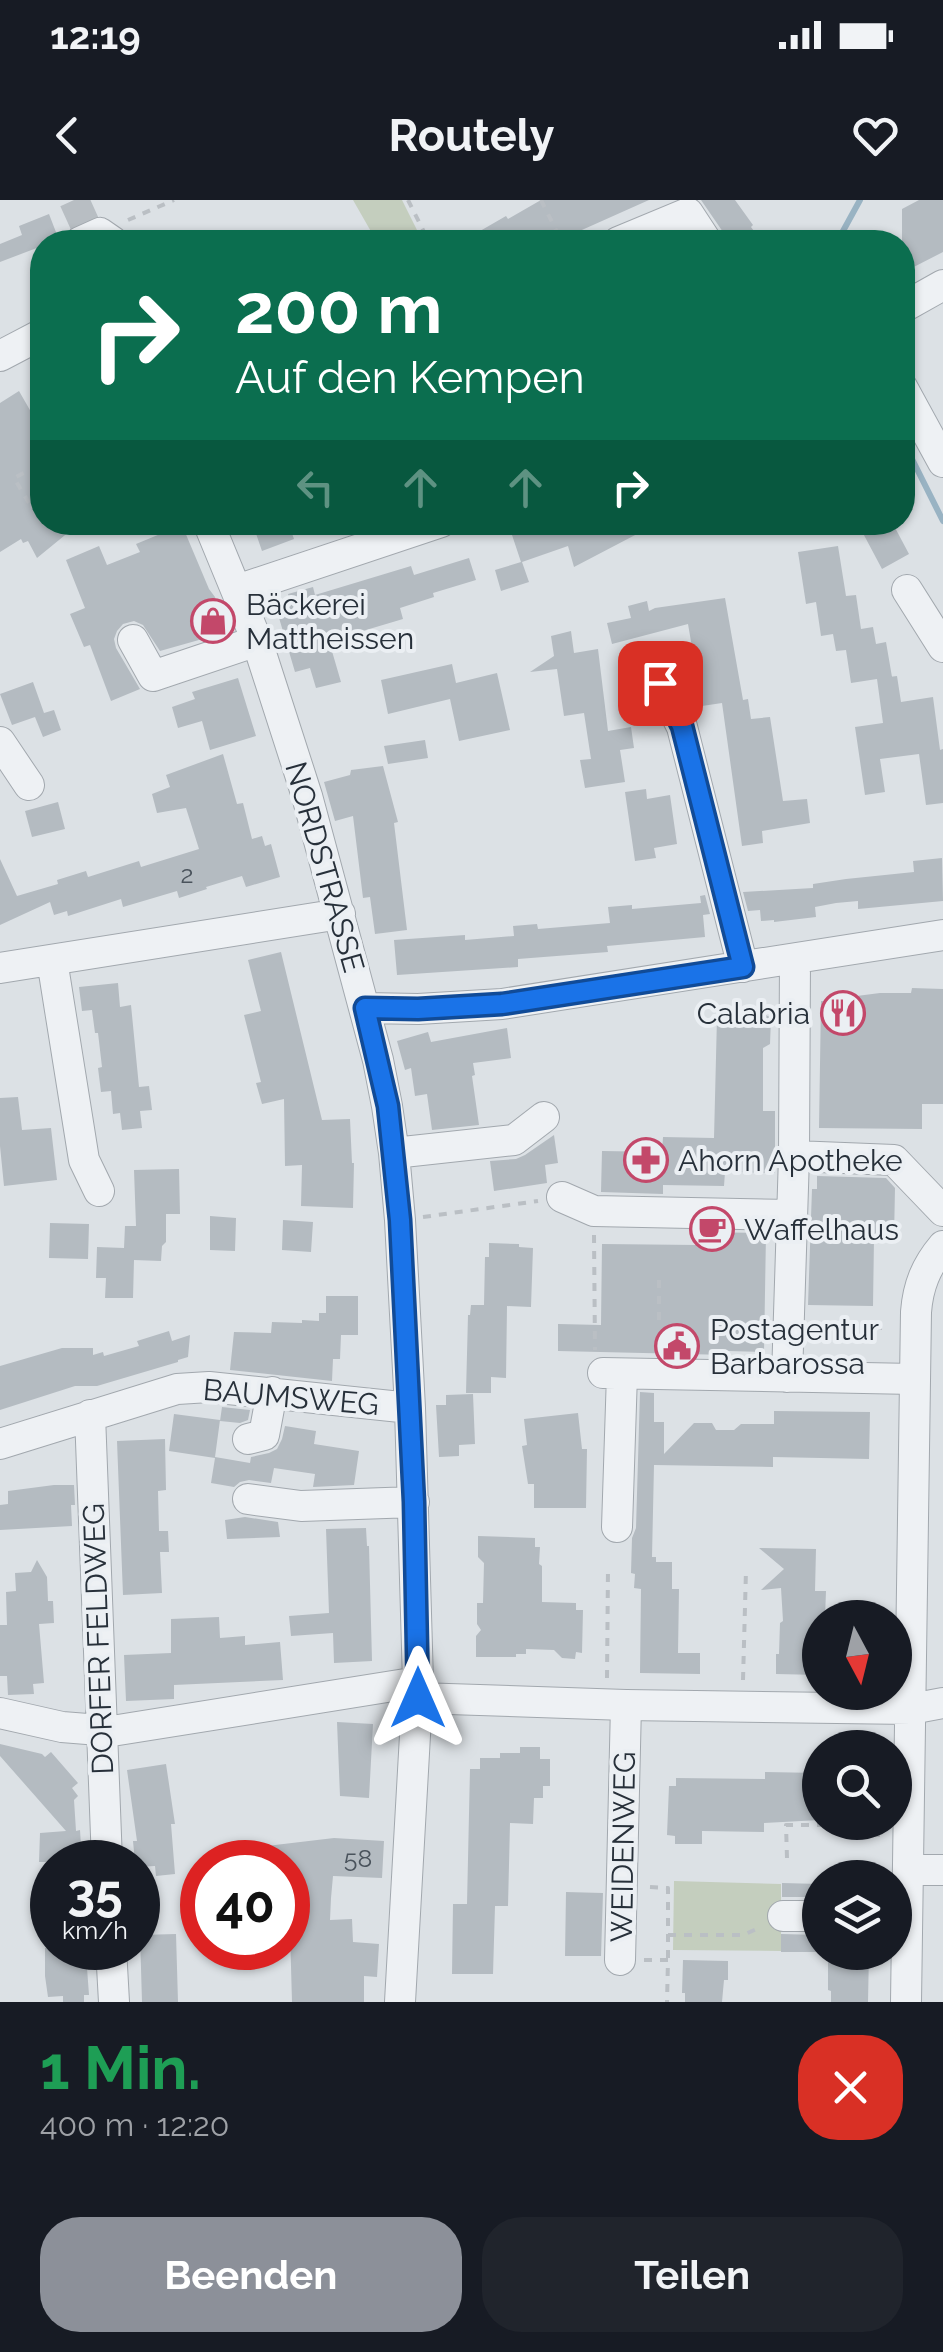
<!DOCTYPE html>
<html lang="de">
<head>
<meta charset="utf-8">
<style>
  body { margin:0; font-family:Raleway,sans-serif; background:#20242c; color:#f1f3f6; height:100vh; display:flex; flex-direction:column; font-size:38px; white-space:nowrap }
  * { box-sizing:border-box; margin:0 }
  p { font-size:32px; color:#9ea1a6 }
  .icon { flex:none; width:55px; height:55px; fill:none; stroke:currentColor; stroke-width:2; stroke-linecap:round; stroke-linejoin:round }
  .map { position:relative; height:1802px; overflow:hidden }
  .details { display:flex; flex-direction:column; background:#171b24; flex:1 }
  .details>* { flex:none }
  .top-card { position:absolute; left:30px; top:30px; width:885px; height:305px; border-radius:40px; box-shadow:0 2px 8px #0004; background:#0b6e4f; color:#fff; overflow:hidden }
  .needle { width:65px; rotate:173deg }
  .fabs { position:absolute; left:802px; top:1400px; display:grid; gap:20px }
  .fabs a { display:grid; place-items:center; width:110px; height:110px; border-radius:50%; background:#171b24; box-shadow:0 2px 8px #0004; font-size:50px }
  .speed { position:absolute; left:30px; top:1640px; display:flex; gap:20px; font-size:50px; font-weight:700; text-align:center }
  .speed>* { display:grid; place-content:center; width:130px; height:130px; border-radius:50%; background:#171b24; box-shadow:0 2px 8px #0004; line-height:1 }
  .speed small { font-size:25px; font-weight:400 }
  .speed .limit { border:15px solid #d22; background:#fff; color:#111 }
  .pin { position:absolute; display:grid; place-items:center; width:85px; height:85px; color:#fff; margin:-42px; border-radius:20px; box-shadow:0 5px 15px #0006 }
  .me { position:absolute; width:110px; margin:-55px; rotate:0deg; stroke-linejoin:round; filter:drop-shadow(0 0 8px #0008) }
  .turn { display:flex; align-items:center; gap:35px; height:210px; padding:0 40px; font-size:45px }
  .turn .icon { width:130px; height:130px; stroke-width:2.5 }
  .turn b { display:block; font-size:70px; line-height:85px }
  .lanes { display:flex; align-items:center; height:95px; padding:0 40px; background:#0003; justify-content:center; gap:50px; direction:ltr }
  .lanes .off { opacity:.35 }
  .round { display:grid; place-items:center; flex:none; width:105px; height:105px; border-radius:40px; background:#20242c }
  .summary { display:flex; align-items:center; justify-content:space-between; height:170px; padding:0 40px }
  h1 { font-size:60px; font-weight:700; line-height:75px; color:#1e9e55 }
  .primary-button { display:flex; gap:20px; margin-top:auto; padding:20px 40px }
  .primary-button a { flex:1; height:115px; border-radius:40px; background:#8c9099; color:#fff; font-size:40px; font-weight:700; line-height:115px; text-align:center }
  .primary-button a+a { background:#20242c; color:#f1f3f6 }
  .status { display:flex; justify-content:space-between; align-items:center; height:70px; padding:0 50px; background:#171b24; direction:ltr }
  .status svg { height:28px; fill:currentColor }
  header { display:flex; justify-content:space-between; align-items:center; height:130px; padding:0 40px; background:#171b24; font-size:45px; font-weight:700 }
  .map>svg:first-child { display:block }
  .green { fill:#c4cebe }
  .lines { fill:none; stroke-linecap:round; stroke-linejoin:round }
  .stream { stroke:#99b3c3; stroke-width:6 }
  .building { fill:#b4bbc1 }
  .minor-tunnel { stroke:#b8bec3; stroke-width:30; stroke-dasharray:30 15; stroke-linecap:butt }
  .minor-casing { stroke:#a2a8ae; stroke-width:32 }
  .path { stroke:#babfc4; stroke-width:4; stroke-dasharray:8 8; stroke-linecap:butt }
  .minor { stroke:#eef1f4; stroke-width:30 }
  .route-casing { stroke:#114b97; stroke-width:25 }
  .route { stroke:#1a73e8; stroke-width:18 }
  .labels { text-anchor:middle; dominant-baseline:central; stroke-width:8; stroke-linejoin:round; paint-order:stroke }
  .number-label { font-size:25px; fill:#4a535c }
  .poi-label { font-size:30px; fill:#27303a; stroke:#ebeff3; text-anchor:start }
  .street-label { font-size:30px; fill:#27303a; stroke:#ebeff3 }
</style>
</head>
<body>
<div class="status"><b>12:19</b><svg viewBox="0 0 49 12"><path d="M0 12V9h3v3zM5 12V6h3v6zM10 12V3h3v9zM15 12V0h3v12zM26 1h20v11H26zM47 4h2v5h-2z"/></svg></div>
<header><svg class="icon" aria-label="back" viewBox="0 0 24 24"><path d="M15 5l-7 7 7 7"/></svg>Routely<svg class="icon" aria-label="heart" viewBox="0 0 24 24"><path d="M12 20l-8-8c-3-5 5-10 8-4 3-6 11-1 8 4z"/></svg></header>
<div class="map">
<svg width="943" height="1802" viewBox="0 0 943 1802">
  <rect width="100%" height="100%" fill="#dce1e5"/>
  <path class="green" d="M353,0H402L423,42H377Z
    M674,1681L781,1684V1751L673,1750Z"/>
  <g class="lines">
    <path class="stream" d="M837,42L860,0
      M902,239L943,321"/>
  </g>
  <path class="building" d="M541,0H649L555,42H461L506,16L508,19Z
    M701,0H735L753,25L751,27L762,42H727L723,32Z
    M919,0H943V52L902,73V9Z
    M49,14L59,40L42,42V46L0,62V44L22,35L19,26Z
    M19,191L42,231V322H81L37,358L28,341L23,343L21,339L0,352V203Z
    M252,322H288L294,339L262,351Z
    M549,322H660L574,367L568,346L522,362L529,382L501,391L495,370L521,362L512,335Z
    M857,322H892L909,354L882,369Z
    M182,325L209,389L215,397L223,426L218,428L213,436L160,451L143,425L134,421L123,424L117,431L114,439L116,448L140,489L111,501L90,445L84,447L70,414L85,408L66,360L99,346L107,365L140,352L136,344Z
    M838,346L846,396L856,395L861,429L873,427L876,444L886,442L892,477H889L897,476L901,502L933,497L940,550L943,549V603L926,605L919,554L880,559L885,592L865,595L855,527L883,523L877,479L851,483L846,450L836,451L833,434L821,436L816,402L806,404L798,352Z
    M469,358L476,380L433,393L434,397L400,408L403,419L329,441L341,482L316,488L310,468L295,472L277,411L291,406L288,394L313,387L315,395L411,366L414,375Z
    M725,398L743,500L748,499L751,519L770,517L783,601L807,599L810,623L762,631L763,643L742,646L722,503L702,506L688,424L612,444L607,423L631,418L628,406L647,401L649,411L655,408Z
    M571,431L574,453L598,449L608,531L631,527L634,548L620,550L625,582L585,588L580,560L591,559L584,513L564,516L557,469L530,472L554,456L551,436Z
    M452,464L456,483L497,473L510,530L459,541L450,499L388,514L381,480Z
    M238,478L256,536L210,550L202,521L178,528L172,507L195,499L192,492Z
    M33,482L44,513L54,510L61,530L43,537L35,517L12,525L0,494Z
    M425,540L428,558L388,564L384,546Z
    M223,554L237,604L243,603L252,639L262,636L265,646L271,644L280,677L246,687L242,676L206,687L207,689L179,698L177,691L123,707L121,699L68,716L67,711L54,715L50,702L0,725V659L17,696L58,684L57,680L86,671L88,677L139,661L141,667L199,649L186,608L157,613L152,594L170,587L166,575Z
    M383,566L398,622L394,623L407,730L375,734L370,697L363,698L353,616L335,621L324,582L350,575L351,570Z
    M646,589L647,599L670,595L677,644L654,648L656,658L635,661L625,592Z
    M58,602L65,629L32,637L25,611Z
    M942,658L943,701L858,709V701L836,703L815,707L816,717L774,722V720L761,721L760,710L748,711L743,692L813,688V684L846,679L914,672L913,661Z
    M705,695L710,714L703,715L705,737L607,746L608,752L518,759V767L397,775L394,740L465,735V740L514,736L513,726L537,724L538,729L610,723L608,707L632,705V709L701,703L700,696Z
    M281,752L322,920L350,919L352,963H354L353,1008L301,1006L302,965L285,966L284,899L262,904L256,883L261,882L244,815L261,811L248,760Z
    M118,783L120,807L131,805L139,887L149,886L152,910L140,911L142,928L122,930L120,913L113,914L111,891L101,892L98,868L102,867L98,833H95L92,810L82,811L79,787Z
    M912,788L943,789V904H922V929L819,928L821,801H848L849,797L880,793H911Z
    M748,811L761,812L771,818L770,844L763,848V911H775V973L725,972L724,986L663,985V994L601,992L602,951L662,952L663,937L714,938L717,817L743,818Z
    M507,828L511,858L473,863L475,875L472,876L479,925L432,930L427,894L415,896L411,868L405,870L397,841L428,832L431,842Z
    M18,897L22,930L51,928L57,980L4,986L0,946V898Z
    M554,935L558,963L545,965L547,983L494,991L490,961L516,959L525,955Z
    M179,969L180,1014H166V1042L162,1046L161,1061L134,1060L133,1098H105L106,1078H96L97,1047L124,1048L125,1026H136L134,970Z
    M817,976L886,978L895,988L894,1038H874L873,1106L808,1105L812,989H817Z
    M210,1016L236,1018L235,1051L210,1050Z
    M283,1020L313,1022L311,1052L282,1050Z
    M50,1023L89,1024L88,1059L49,1058Z
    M697,1032L766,1033L764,1152L728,1151V1155L558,1151V1124L601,1125L602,1044L697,1045Z
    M489,1043L519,1044V1047L533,1048L531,1107L507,1106L506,1178L491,1177V1193H466L468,1115H470L471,1105H484L485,1057H489Z
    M326,1096H358V1135H341L340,1159H333L332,1181L230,1170L234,1132L271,1133L272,1122L302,1123V1120L319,1121V1113H326Z
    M169,1131L172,1141L190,1135L188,1157L178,1160V1162L97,1186H75L0,1210V1166L62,1148H93V1155L103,1152L104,1156L139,1146L137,1141Z
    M640,1192L654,1193V1222H664V1254L694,1223H712L716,1230H734L741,1224H774V1211L870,1212L869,1259L773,1257V1267L654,1265L652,1357H656V1362H672V1389H679L678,1453H700V1474L640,1473L641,1389L634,1388L635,1374L631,1373L632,1338L636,1328Z
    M473,1194L475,1244L459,1245V1256L439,1257L436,1205H446V1195Z
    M222,1207L250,1210L248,1220L240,1223L220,1221Z
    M578,1213L582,1249H587L586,1308H534V1284H528L522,1246L527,1245L524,1219Z
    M174,1214L220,1220L215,1257L250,1263L251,1257L269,1253L277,1249L282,1239L285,1226L316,1231L314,1244L359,1251L354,1285L313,1287L315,1274L274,1268L271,1283L249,1280L240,1282L234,1287L211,1283L215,1258L169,1251Z
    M165,1239L166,1290L158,1291L159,1331H168L169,1352H160L162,1393L123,1395L117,1241Z
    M54,1285H74L75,1305H71L72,1326L0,1330V1305L8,1304V1291Z
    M245,1317L278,1322L280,1337L227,1339L225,1320Z
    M366,1328L367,1346H369L372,1461L334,1463L333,1433L291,1436L289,1416L329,1413L326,1329Z
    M478,1336L535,1338V1347H540L539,1364L542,1366V1402L576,1403V1410H583L582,1453L576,1452L575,1459L562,1458L554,1450L526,1449V1454H516V1457H476V1436L481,1430L477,1424V1403H483L484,1363L478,1357Z
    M759,1348L816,1349L815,1391H826L825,1418H820V1475L776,1474V1454H779L780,1423L783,1421L781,1388L761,1390L784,1369Z
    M37,1360L47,1377L48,1401H53L54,1423L39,1424L44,1483L33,1484L34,1494L8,1495L7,1476H0V1425H7L6,1392L16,1391L15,1373L31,1372Z
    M219,1417L220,1438L245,1436V1445L280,1442L283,1480L174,1485V1499L126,1501L124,1455L171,1453V1419Z
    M337,1522L373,1524L369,1598L340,1596Z
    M0,1544L42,1554L45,1557L51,1552L78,1583L72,1588L78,1596L74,1600L76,1631L80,1630L82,1662H39L40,1633L66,1631L0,1556Z
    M520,1547H540V1559H550V1586H543V1598H534L533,1624L510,1623L508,1706H495L493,1774H452L453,1704H467L470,1569H480V1558H500V1553H520Z
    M166,1564L175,1624H171L175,1674L156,1676L155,1666L138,1667V1662H135L133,1641H137L127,1570Z
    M765,1572L820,1573V1620L764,1623V1632L702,1631V1644H675V1636L667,1635L669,1586H676V1578L765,1579Z
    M334,1638L384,1641L382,1678L333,1676L331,1698L330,1720L352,1719L353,1742L379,1744L377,1777L364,1776V1802H292L288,1660L249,1659V1648Z
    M782,1683L820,1684V1697H782Z
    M566,1692L603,1693L601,1756H565Z
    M176,1734L178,1802H142L140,1735Z
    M781,1734L820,1735V1752H781Z
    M45,1748H81L82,1754H86L89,1795H84V1802H63V1796L48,1797L45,1776Z
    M828,1752H869L868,1802H831V1791L828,1790Z
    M683,1760L728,1761V1780H724L722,1802H685V1793H682Z"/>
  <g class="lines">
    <path class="minor-tunnel" d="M74,0L93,42"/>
    <g class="minor-casing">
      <path id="minor" d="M80,42L100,33L113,42
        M618,42L688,13L707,42
        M902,108L943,85
        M0,156L42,134
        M902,187L943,262
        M208,322L257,441L307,596L378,860L387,906L394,953L400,1020L410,1208L418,1482L400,1802
        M237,390L441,322
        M907,390L943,447
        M133,440L153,476L257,441
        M660,483L682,527L743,767
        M0,542L29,585
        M52,760L84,960L99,991
        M0,768L340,714
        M365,808L418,809L502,804L943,735
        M394,953L514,940L544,917
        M794,956L894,960L943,1011
        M562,997L594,1011L792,1015
        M603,1173L914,1179
        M787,1177L794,956L795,759
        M90,1215L107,1662
        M248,1239L264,1235L272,1192
        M0,1244L177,1189L209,1187L410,1208
        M248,1299L301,1306L414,1302
        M617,1327L622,1174
        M418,1498L626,1505L911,1509L943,1503
        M0,1513L62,1527L112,1531L418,1482
        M909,1670H943
        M783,1716H820
        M111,1748L114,1802
        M620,1760L626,1505
        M906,1802L916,1112C918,1086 926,1066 943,1046"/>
    </g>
    <path class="path" d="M408,0L429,42
      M541,0L562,42
      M128,20L174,0
      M29,303L14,278L29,270
      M423,1017L538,1001
      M594,1035L595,1150
      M659,1120V1079
      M813,1126L882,1128
      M607,1478L608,1368
      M743,1480L746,1370
      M787,1658L786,1625H834V1633L880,1635
      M650,1687L668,1688V1760
      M668,1735H743L761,1727
      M644,1760H668L667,1802"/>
    <use href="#minor" class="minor"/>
  </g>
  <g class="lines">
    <g class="route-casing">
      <path id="route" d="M418,1498L414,1302L400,1020L388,906L365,808L418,809L502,804L743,767L682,526L660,483"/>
    </g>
    <use href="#route" class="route"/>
  </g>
  <defs>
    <g id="shop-ring" transform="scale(2.25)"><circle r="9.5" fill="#ebeff3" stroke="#c3486a" stroke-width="1.5"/><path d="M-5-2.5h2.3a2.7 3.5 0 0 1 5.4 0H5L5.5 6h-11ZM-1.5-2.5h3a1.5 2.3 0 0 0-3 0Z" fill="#c3486a"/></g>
    <g id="restaurant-ring" transform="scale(2.25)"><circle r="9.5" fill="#ebeff3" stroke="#c3486a" stroke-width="1.5"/><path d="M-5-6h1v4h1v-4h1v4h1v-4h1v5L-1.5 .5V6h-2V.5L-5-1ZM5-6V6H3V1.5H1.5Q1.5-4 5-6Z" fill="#c3486a"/></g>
    <g id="pharmacy-ring" transform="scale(2.25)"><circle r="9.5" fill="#ebeff3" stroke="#c3486a" stroke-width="1.5"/><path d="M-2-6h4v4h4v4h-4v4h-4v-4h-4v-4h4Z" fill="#c3486a"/></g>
    <g id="cafe-ring" transform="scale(2.25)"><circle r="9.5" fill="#ebeff3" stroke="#c3486a" stroke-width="1.5"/><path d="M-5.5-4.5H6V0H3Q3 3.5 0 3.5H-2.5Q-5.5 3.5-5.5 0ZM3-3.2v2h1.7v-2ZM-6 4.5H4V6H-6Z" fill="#c3486a"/></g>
    <g id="civic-ring" transform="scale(2.25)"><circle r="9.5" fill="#ebeff3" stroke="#c3486a" stroke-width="1.5"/><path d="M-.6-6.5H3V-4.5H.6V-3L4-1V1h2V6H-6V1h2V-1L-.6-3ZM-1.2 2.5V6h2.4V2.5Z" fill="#c3486a"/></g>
  </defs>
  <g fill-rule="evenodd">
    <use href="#shop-ring" x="213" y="421"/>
    <use href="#restaurant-ring" x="843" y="813"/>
    <use href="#pharmacy-ring" x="646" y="960"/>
    <use href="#cafe-ring" x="712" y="1029"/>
    <use href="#civic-ring" x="677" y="1146"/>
  </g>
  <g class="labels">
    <g class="number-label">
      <text x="187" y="674">2</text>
      <text x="358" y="1658">58</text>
    </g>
    <g class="poi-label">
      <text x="246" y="404">Bäckerei<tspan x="246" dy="34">Mattheissen</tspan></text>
      <text x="810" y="813" text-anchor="end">Calabria</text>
      <text x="678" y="960">Ahorn Apotheke</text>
      <text x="744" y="1029">Waffelhaus</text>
      <text x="710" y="1129">Postagentur<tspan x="710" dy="34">Barbarossa</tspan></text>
    </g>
    <g class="street-label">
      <text transform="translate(325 667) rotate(74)">NORDSTRASSE</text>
      <text transform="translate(291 1197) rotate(5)">BAUMSWEG</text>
      <text transform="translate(98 1439) rotate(-92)">DORFER FELDWEG</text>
      <text transform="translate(623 1647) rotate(-89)">WEIDENWEG</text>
    </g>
  </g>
</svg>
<div class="fabs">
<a><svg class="needle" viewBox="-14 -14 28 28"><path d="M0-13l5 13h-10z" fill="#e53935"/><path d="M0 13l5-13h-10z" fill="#9ea1a6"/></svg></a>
<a><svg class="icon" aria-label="search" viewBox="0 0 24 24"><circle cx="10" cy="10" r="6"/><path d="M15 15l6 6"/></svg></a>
<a><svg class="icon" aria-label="layers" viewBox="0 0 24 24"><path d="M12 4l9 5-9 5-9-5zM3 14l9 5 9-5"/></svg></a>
</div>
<div class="speed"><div>35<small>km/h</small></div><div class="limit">40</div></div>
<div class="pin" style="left:660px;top:483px;background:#d93025"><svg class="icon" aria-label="arrive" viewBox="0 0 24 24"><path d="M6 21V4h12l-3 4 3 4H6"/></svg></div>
<svg class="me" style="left:418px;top:1498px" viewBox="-20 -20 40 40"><path d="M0-17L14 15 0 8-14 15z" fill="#1a73e8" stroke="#fff" stroke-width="4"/></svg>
<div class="top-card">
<div class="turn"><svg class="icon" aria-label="right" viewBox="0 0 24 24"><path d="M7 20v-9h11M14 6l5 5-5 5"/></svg><div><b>200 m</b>Auf den Kempen</div></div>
<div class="lanes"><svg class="icon off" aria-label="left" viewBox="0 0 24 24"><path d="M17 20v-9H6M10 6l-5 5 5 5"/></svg><svg class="icon off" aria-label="ahead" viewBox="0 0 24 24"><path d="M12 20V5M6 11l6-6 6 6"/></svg><svg class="icon off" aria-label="ahead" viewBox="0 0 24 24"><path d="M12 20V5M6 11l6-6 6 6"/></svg><svg class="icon" aria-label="right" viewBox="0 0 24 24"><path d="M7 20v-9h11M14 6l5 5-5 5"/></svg></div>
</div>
</div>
<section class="details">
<div class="summary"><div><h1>1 Min.</h1><p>400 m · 12:20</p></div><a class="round" style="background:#d93025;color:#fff"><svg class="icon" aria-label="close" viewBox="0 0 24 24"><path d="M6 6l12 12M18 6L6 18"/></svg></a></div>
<div class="primary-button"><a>Beenden</a><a>Teilen</a></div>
</section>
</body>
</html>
